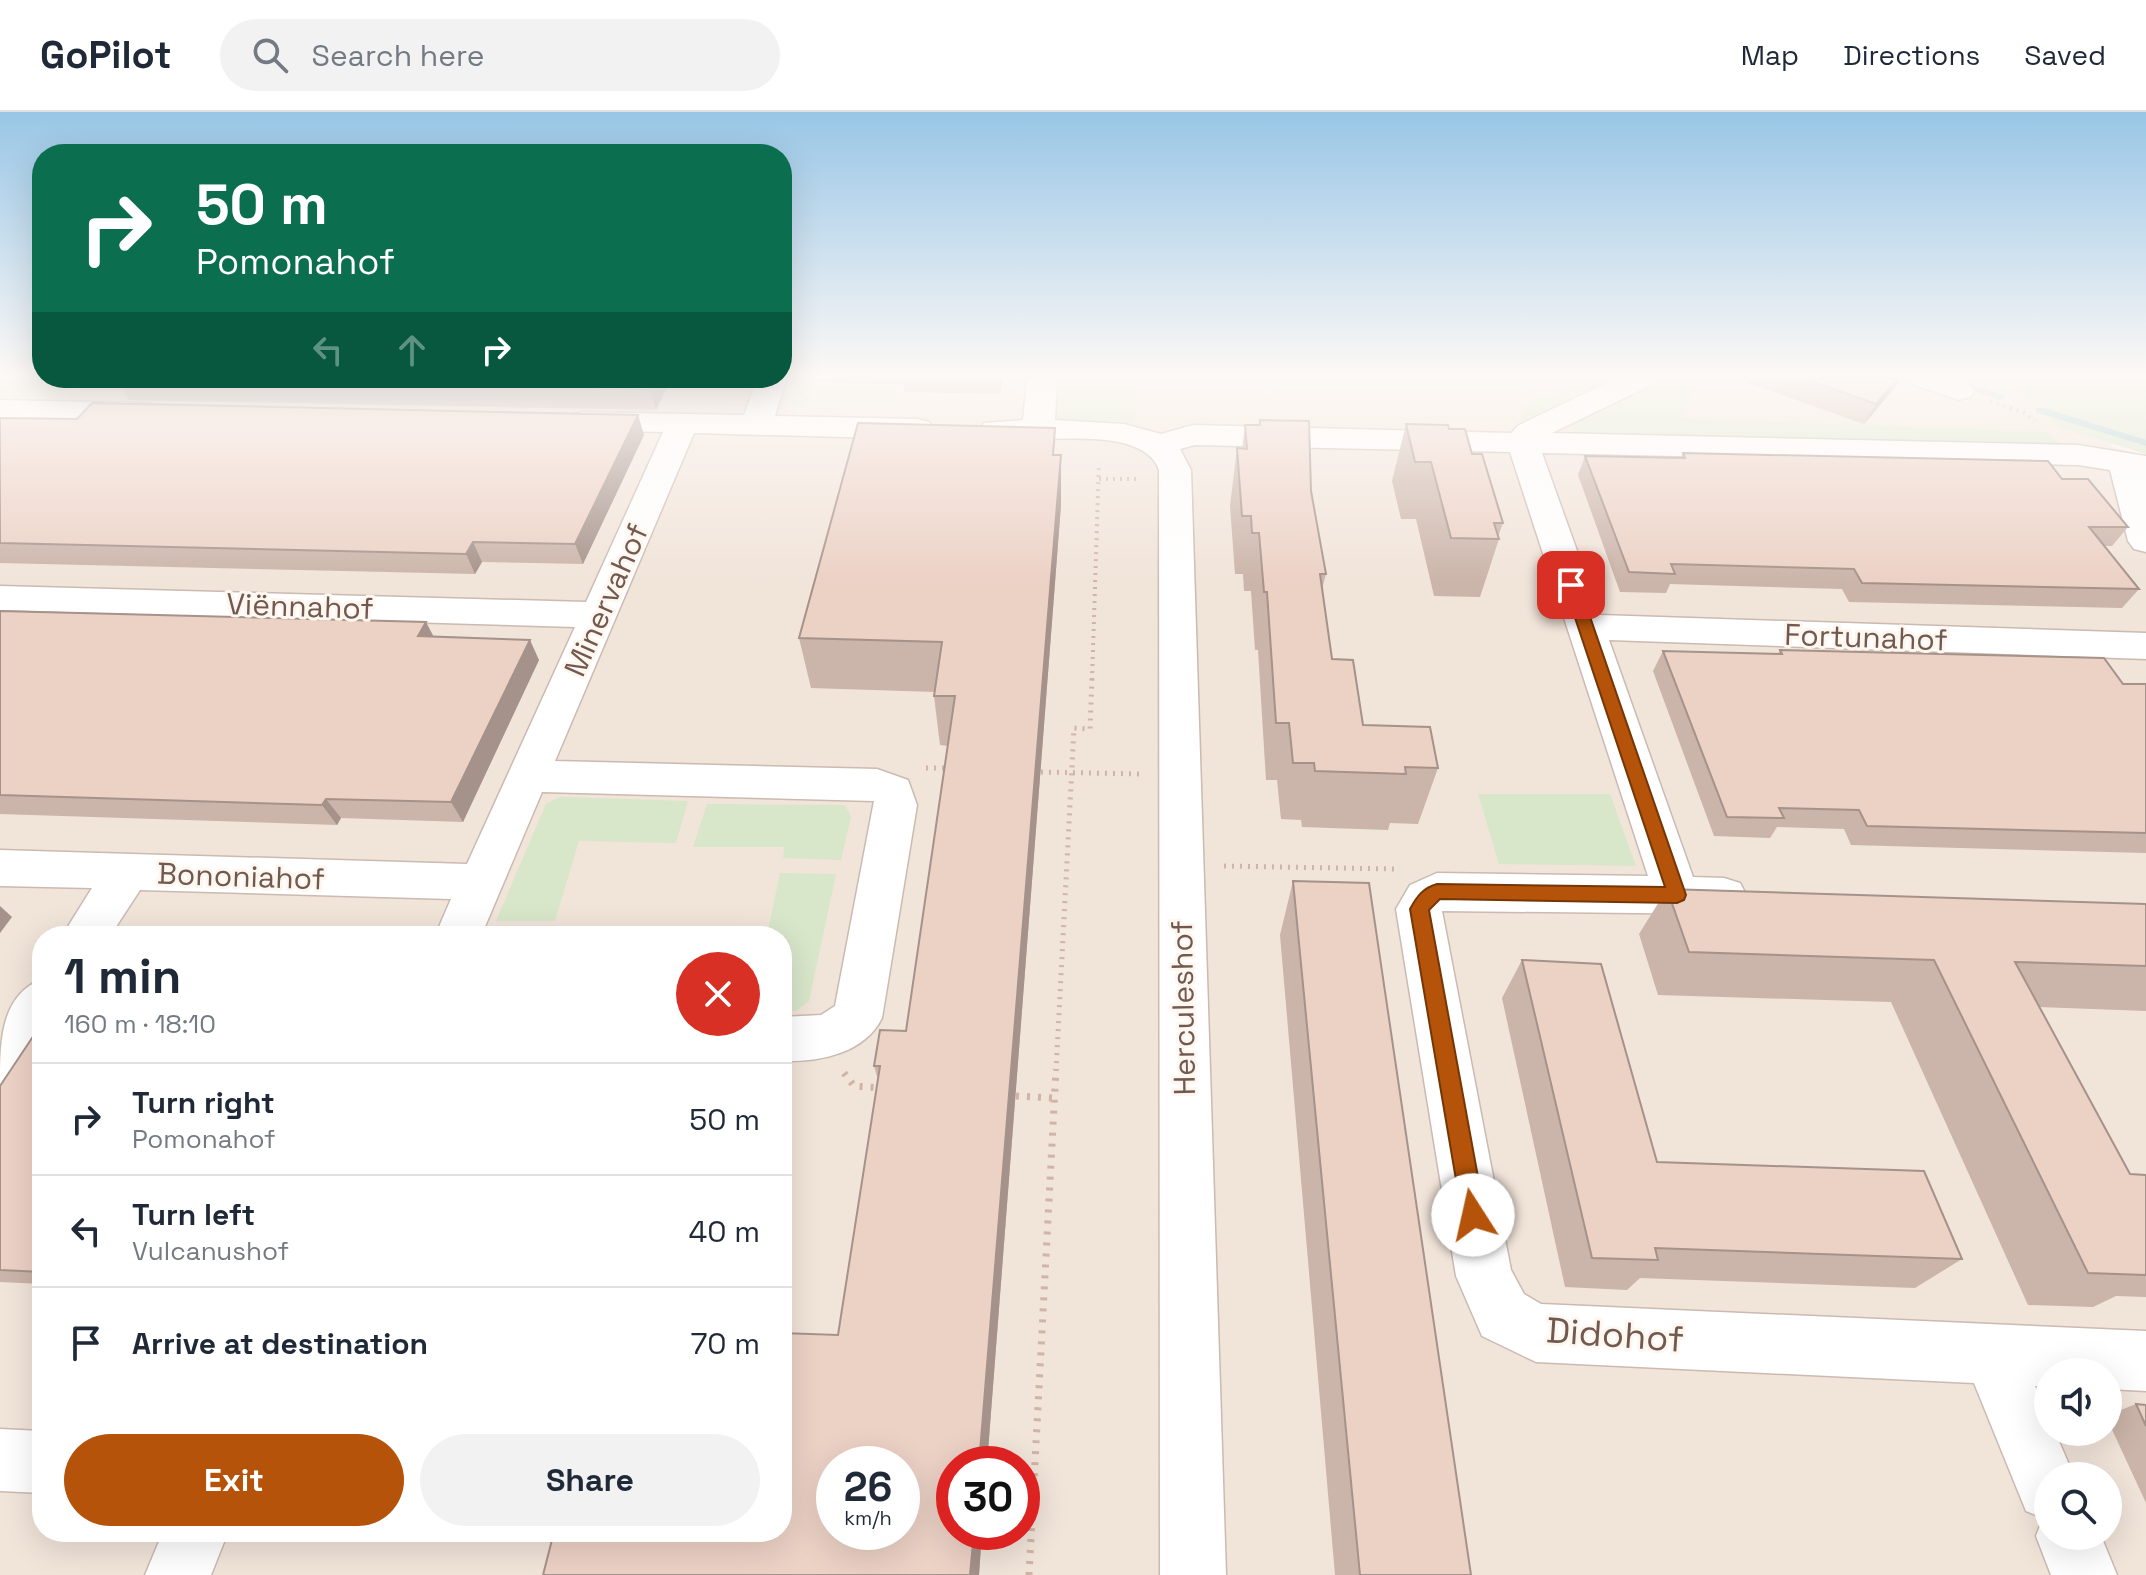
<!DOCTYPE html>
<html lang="en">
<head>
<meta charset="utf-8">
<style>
  body { margin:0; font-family:"Space Grotesk",sans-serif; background:#f2f2f3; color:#1f2937; height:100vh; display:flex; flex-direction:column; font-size:30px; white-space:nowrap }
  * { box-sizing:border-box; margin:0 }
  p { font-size:26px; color:#747a83 }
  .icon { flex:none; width:44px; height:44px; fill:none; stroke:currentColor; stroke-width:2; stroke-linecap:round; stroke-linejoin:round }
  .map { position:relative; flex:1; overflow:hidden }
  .drawer { position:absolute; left:32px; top:814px; width:760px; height:616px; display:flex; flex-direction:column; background:#fff; border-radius:32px; box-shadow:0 8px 32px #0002 }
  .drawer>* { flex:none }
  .top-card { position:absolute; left:32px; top:32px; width:760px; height:244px; border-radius:32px; box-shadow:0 8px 32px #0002; background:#0b6e4f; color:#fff; overflow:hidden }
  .fabs { position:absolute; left:2034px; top:1246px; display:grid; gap:16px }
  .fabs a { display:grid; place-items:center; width:88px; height:88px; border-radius:50%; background:#fff; box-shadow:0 8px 32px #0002; font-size:40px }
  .speed { position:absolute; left:816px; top:1334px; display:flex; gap:16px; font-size:40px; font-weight:700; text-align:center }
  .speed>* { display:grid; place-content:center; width:104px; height:104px; border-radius:50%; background:#fff; box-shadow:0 8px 32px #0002; line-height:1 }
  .speed small { font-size:20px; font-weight:400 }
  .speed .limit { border:12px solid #d22; background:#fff; color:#111 }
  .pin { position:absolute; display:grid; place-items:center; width:68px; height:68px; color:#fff; margin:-34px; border-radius:16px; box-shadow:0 4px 12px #0006 }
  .me { position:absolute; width:88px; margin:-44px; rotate:350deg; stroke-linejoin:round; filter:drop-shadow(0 0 6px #0008) }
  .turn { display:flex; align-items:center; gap:28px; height:168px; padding:0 32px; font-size:36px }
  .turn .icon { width:104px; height:104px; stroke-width:2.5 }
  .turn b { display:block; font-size:56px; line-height:68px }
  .lanes { display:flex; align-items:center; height:76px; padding:0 32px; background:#0003; justify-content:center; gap:40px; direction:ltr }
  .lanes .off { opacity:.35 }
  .round { display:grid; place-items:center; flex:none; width:84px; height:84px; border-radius:42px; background:#f2f2f3 }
  .summary { display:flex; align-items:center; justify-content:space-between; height:136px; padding:0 32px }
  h1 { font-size:48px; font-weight:800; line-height:60px }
  .action { display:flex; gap:16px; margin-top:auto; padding:16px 32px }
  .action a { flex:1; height:92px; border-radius:48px; background:#b45309; color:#fff; font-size:32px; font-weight:800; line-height:92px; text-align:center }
  .action a+a { background:#f2f2f3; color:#1f2937 }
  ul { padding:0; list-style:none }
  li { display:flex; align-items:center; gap:24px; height:112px; padding:0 32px; border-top:2px solid #e0e1e3 }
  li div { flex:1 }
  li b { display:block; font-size:30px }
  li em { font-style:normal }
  header { display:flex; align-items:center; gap:48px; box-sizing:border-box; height:112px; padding:0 40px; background:#fff; border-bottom:2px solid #e0e1e3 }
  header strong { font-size:38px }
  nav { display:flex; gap:44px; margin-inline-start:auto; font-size:28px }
  .search { width:560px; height:72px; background:#f2f2f3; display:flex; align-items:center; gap:20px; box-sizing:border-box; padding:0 28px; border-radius:44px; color:#747a83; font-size:30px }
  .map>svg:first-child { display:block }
  .residential { fill:#f1e4d9; fill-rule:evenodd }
  .green { fill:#d8e6ca }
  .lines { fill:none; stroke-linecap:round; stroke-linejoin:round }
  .stream { fill:#a8cfd2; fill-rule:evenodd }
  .minor-casing { stroke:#cbbab1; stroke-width:3 }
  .path-far2 { stroke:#d1b4a8; stroke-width:4; stroke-dasharray:2 5; stroke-linecap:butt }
  .path-far1 { stroke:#d1b4a8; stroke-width:5; stroke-dasharray:2 6; stroke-linecap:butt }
  .path { stroke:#d1b4a8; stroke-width:7; stroke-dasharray:3 8; stroke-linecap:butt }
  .minor { fill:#fff; fill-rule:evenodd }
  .wall { fill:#cbb4a9 }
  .shaded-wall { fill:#a5928a }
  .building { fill:#ecd1c5; stroke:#a5928a; stroke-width:2; fill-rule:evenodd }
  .route { fill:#b45309; stroke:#753606; stroke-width:2 }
  .labels { text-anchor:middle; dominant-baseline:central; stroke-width:6; stroke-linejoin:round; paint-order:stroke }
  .street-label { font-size:30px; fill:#725950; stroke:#fdf7f0 }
  .near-street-label { font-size:36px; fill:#725950; stroke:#fdf7f0 }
</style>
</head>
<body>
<header>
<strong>GoPilot</strong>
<div class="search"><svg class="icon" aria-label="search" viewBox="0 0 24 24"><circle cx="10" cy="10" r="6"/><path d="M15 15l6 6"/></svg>Search here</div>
<nav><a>Map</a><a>Directions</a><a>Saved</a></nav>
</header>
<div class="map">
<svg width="2146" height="1463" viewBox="0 0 2146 1463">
  <rect width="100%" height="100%" fill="#faf2ea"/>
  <path class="residential" d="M0,266H2146V298L2110,334L2146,345V1463H0ZM42,824H782V1420H42ZM2048,1260H2108V1320H2048ZM834,1352H902V1420H834ZM954,1352H1022V1420H954ZM2048,1364H2108V1424H2048Z"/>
  <path class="green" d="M0,266H79L59,286L0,284Z
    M1053,266H1136L1135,310L1049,308Z
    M1591,266H1619L1520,310L1523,296Z
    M1667,266L1697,274L1680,306L2048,320L2067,339L1577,325L1569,310Z
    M2019,266H2146V342L2061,316L2015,278Z
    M796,273H896V293L792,295Z
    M1478,682H1610L1636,754L1499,752Z
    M560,685L688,689L676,731L579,729L555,809H496L546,692Z
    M707,692L845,693L851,705L841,748L783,746L784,735H693Z
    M780,761L836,762L809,889L796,899L782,898V824H767Z"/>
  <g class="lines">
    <path class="stream" d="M1955,267L2003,283L2005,285L2000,288L1952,272V268Z
      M2036,296H2044L2146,328V334L2036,300Z"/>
    <g class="minor-casing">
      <path id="minor" d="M757,266H787L775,304L918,307L929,310L934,317L929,324L918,327L694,321L555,649L877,657L908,668L917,693L882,906C864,942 819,950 782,949V905L821,903L835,894L874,689L542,680L481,824H435L451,787L140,778L110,824H62L92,776L0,774V738L467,752L575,515L0,498V474L586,490L663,320L583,318L572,316L567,309L572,302L583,300L744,303Z
        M1027,266H1057L1055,308L1124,312L1161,322L1193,313L1511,321L1519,313L1617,266H1657L1653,272L1552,321L2078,333L2146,344V440L2134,437L2128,429L2110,358L2078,353L1542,341L1600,503L2146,521V547L1609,528L1693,765L1724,766L1740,771L1747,784L1740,797L1724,802L1442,799L1511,1158L1524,1182L1541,1192L2146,1219V1279L2108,1277V1260H2048V1274H2035L2048,1303V1320H2055L2074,1364H2048V1424H2101L2117,1463H2051L2036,1424L2043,1406L2026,1399L1974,1271L1536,1250L1482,1224L1456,1164L1396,797L1410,773L1437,761L1648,764L1510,340L1195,333L1180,337L1191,358L1226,1463H1160L1159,358C1142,308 1026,335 984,325L979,318L984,311L1023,308Z
        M1908,266C1928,266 1961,260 1974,279L1970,285L1959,288L1912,272Z
        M0,288L146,291L157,293L162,300L157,307L146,309L0,306Z
        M42,867C42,910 48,955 0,973C0,930 0,884 42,867Z
        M0,1317L42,1319V1381L0,1379Z
        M163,1420H228L211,1463H145Z"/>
    </g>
    <path class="path-far2" d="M1990,289L2023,300L2035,309
      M1099,367H1138
      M1092,568L1099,351"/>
    <path class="path-far1" d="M926,656H948
      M1041,660L1140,662
      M1224,754L1394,757
      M1056,959L1074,616L1090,617L1092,566"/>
    <path class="path" d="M844,961L854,974L883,976
      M1016,984L1054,986
      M1029,1463L1056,957"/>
    <use href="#minor" class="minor"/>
  </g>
  <path class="wall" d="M672,266L656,298L129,288L116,268Z
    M817,266H1002L1000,282L904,280L903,272L818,270Z
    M1745,266H1901L1896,274L1864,312L1743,269Z
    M638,303L644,323L583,452L482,450L475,462L0,451V306L77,307Z
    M1260,308L1311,379L1326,462L1322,477L1332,547L1363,613L1438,656L1418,712L1390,711L1388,718L1302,715L1301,708L1281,707L1277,668H1266L1258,538H1255L1251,479H1244L1243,462H1235L1230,394L1237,336L1242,337L1245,313H1259Z
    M1406,312L1472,342L1503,411L1498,425L1499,427L1480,485L1434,484L1416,407H1401L1392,369Z
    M1683,341L2062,367L2128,415L2112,434H2105L2139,477L2122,496L1849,490L1842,477L1670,472L1666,481L1620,480L1578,363L1585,344L1680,346Z
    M1055,343H1061V393L987,1352H954V1420H982L979,1463H543L838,1223L878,968L874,954L906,919L948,634L940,633L934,584L935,580L811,576L799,526Z
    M0,499L434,525L539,548L463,710L341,706L337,713L0,702Z
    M1780,538L2123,572H2146V741L1851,733L1844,717L1777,715L1770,726L1714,724L1653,559L1663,539L1778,542Z
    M1293,769L1471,1463H1335L1280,823Z
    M1667,777L2146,792V899L2039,895L2130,1062L2146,1063V1185L2116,1184L2093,1195L2028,1193L1891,890L1658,883L1639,822Z
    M1522,848L1657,1050L1962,1147L1915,1176L1640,1166L1627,1178L1565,1175L1502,886Z
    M42,911V1172L0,1170V974Z
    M2136,1292L2146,1293V1391L2108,1309V1303Z"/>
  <path class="shaded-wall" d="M656,266H672L656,298L650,278Z
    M999,266H1002L1000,282Z
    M1898,266H1901L1896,274L1864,312L1876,292Z
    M638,303L644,323L583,452L575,432Z
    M1061,343V393L987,1352H979Z
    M473,430L482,450L475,462L466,442Z
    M426,510L437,531L418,524Z
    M530,528L539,548L463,710L451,690Z
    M326,687L341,706L337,713L322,693Z
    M0,794L12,805L0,821Z
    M974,1420H982L979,1463H970Z"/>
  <path class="building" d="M117,266H656L650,278L116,268Z
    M1802,266H1898L1876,292Z
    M92,291L638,303L575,432L473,430L466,442L0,431V306L77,307Z
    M1260,308L1309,309L1311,379L1326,462H1320L1332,547L1353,548L1363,613L1430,615L1438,656L1405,655L1406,662L1315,659L1314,651H1293L1289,611H1276L1267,480H1264L1259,421H1252L1251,404H1242L1237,336L1247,337L1245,313H1260Z
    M858,311L1055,316L1053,343H1061L979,1352H954V1420H974L970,1463H543L554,1420H782V1221L838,1223L880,954H874L880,918L906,919L955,584H934L942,530L799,526ZM834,1352H902V1420H834Z
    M1406,312L1448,313L1449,317H1465L1472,342H1482L1503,411H1494L1499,427L1451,426L1431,350H1415Z
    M1683,341L2048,349L2062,367H2088L2128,415H2089L2139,477L1862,471L1854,457L1671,452L1675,462L1629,460L1585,344L1685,346Z
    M0,499L426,510L418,524L530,528L451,690L326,687L322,693L0,683Z
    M1780,538L2104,546L2123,572H2146V721L1867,714L1859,698L1779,696L1784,706L1727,705L1663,539L1782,542Z
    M1293,769L1369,771L1471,1463H1360Z
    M1667,777L2146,792V854L2015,850L2130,1062L2146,1063V1163L2088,1161L1934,848L1689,840Z
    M103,819L162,821L160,824H100Z
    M1522,848L1601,852L1657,1050L1924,1059L1962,1147L1655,1136L1658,1148L1592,1146Z
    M42,911V1160L0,1158V974Z
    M2136,1292L2146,1293V1314Z"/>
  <linearGradient id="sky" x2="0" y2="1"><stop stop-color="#98c6e6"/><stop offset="0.56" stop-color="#fdf9f6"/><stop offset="1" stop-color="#fdf9f6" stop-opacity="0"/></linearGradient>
  <rect width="2146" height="471" fill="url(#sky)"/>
  <path class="route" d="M1571,468L1579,473L1686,783L1684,788L1677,791L1440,787L1429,798L1485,1103L1481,1110L1473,1114L1465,1110L1462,1103L1410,797C1417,784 1423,776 1437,772L1665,775L1564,473Z"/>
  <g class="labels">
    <g class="street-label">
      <text transform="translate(606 488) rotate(-66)">Minervahof</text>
      <text transform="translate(300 494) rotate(2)">Viënnahof</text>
      <text transform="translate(1866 525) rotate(2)">Fortunahof</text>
      <text transform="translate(241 764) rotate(2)">Bononiahof</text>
      <text transform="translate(1183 896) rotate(-91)">Herculeshof</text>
    </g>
    <g class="near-street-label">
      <text transform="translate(1615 1223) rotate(4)">Didohof</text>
    </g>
  </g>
</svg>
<div class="fabs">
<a><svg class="icon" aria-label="sound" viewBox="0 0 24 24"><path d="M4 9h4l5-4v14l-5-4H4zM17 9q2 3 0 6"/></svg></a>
<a><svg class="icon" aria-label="search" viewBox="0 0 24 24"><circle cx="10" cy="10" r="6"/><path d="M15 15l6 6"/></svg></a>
</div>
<div class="speed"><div>26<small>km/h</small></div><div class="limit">30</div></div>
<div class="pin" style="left:1571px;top:473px;background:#d93025"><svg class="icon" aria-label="arrive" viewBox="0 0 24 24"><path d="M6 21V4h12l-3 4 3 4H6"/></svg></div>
<svg class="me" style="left:1473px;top:1103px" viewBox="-20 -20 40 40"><circle r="19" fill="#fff"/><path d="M0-13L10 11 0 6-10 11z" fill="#b45309"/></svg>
<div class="top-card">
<div class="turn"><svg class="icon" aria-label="right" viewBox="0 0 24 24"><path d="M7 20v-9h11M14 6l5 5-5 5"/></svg><div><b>50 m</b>Pomonahof</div></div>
<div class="lanes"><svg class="icon off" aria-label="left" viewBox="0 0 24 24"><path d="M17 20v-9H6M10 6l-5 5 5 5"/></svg><svg class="icon off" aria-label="ahead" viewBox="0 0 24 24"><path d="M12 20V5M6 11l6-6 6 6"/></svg><svg class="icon" aria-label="right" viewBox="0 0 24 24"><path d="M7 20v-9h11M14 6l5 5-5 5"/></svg></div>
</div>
<section class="drawer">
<div class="summary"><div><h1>1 min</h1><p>160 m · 18:10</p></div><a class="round" style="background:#d93025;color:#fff"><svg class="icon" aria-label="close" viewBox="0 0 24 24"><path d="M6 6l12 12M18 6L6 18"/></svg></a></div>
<ul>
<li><svg class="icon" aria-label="right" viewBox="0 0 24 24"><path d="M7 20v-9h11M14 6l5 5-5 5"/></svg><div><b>Turn right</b><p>Pomonahof</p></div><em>50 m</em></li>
<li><svg class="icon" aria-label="left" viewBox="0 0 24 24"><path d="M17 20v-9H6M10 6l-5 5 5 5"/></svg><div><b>Turn left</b><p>Vulcanushof</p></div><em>40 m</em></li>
<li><svg class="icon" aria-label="arrive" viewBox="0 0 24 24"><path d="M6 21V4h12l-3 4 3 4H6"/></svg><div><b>Arrive at destination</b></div><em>70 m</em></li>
</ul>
<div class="action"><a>Exit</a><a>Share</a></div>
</section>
</div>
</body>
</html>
